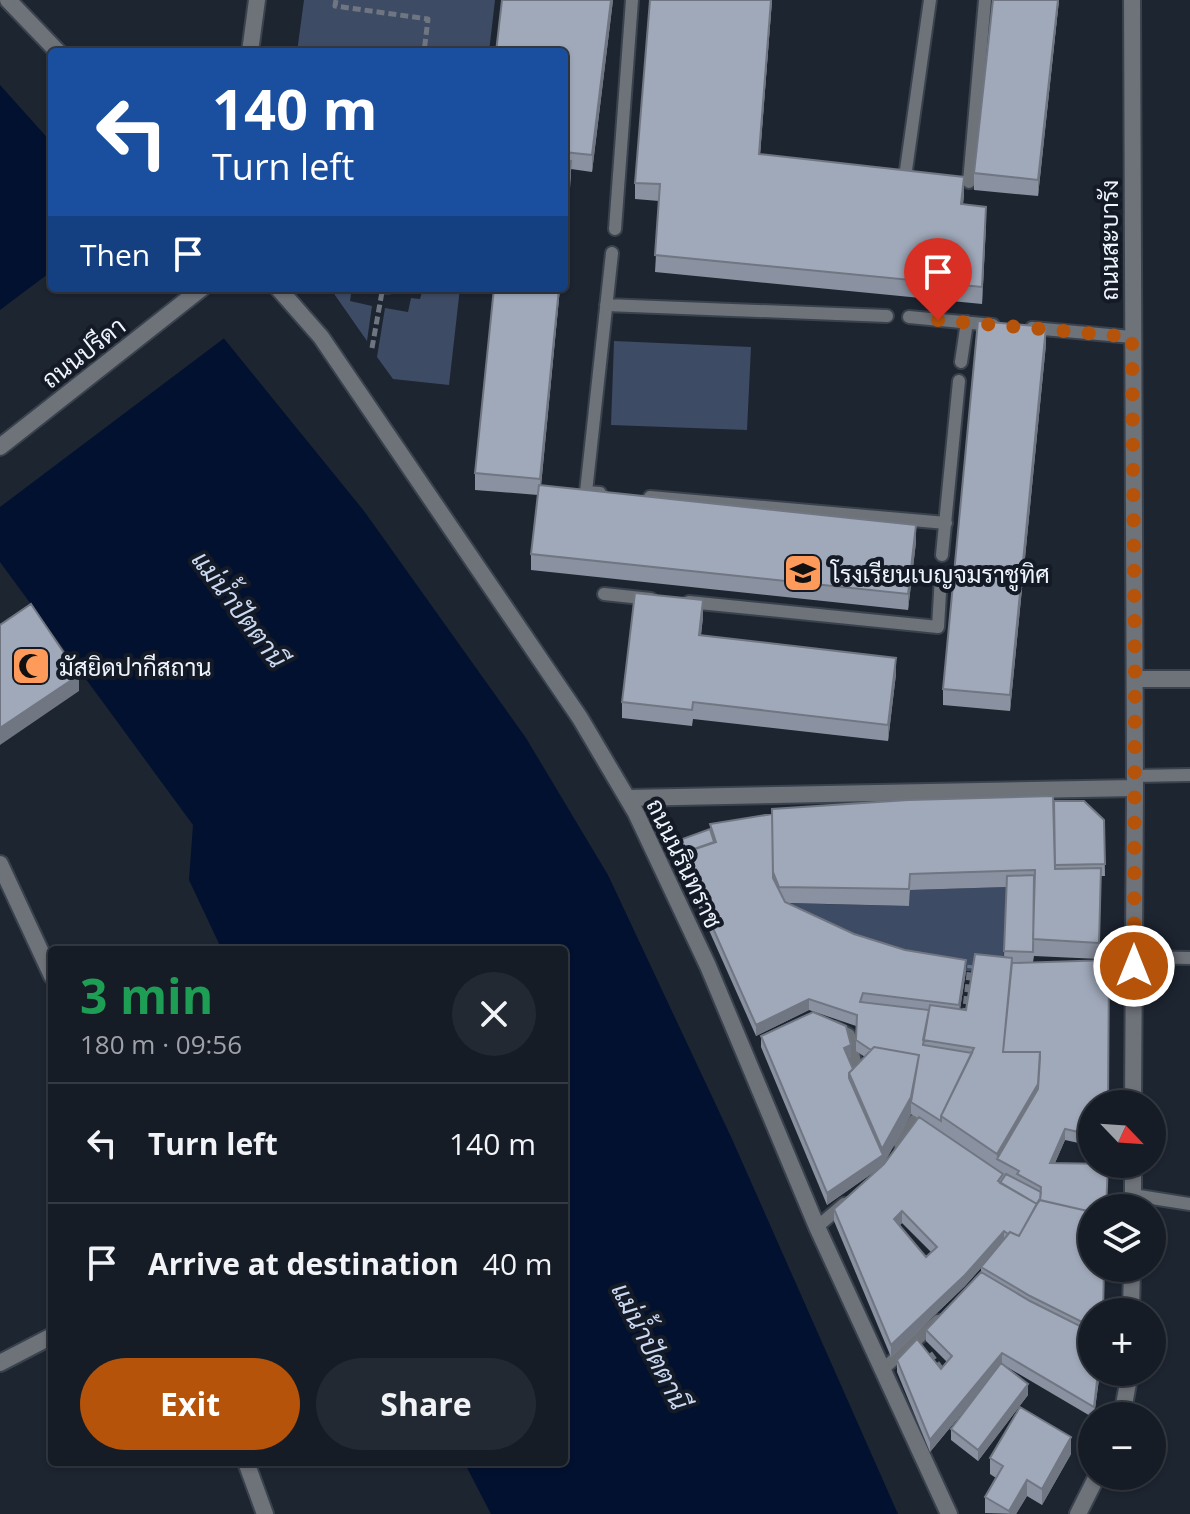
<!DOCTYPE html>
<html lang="en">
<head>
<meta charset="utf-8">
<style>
  body { margin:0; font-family:"Open Sans",Sarabun,sans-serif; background:#232932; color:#f1f3f6; height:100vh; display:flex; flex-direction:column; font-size:30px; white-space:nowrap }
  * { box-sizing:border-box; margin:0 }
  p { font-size:26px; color:#9ea1a7 }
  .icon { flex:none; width:44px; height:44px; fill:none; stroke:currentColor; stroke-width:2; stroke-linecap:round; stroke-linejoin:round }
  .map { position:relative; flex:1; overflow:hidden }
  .side { position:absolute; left:48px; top:946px; width:520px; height:520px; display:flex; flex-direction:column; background:#161c25; border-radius:8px; box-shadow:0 2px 6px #0004,0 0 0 2px #353a42 }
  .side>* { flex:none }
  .banner { position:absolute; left:48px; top:48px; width:520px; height:244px; border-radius:8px; box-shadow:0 2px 6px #0004,0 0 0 2px #353a42; background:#1a4fa0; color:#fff; overflow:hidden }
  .needle { width:52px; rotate:115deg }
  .controls { position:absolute; left:1078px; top:1090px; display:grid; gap:16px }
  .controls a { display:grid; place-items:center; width:88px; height:88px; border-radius:50%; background:#161c25; box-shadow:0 2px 6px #0004,0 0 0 2px #353a42; font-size:40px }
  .pin { position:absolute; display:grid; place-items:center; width:68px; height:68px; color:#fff; margin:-82px -34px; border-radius:50% 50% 50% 0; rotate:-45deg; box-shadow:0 0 8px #0007 }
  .pin .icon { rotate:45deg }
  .me { position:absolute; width:88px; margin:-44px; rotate:0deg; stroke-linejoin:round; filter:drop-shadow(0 0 6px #0008) }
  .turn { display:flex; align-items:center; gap:28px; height:168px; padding:0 32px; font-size:36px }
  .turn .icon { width:104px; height:104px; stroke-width:2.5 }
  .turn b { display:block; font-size:56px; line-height:68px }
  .then { display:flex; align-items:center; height:76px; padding:0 32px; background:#0003; gap:16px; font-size:30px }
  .round { display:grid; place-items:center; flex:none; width:84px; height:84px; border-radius:42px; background:#232932 }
  .head { display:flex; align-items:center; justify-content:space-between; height:136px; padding:0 32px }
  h1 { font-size:48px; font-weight:700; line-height:60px; color:#1e9e55 }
  .cta { display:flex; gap:16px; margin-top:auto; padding:16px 32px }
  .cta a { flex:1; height:92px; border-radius:48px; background:#b45309; color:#fff; font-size:32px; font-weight:700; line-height:92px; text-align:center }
  .cta a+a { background:#232932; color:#f1f3f6 }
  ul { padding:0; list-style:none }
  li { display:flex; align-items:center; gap:24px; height:120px; padding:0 32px; border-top:2px solid #353a42 }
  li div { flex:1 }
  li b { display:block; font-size:30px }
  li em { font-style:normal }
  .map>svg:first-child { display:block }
  .green { fill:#3d4b64 }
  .water { fill:#031130 }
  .pier { fill:#1d2531 }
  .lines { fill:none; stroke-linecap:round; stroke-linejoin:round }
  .service-casing { stroke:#3a424e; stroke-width:16 }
  .minor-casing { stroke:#3a424e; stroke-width:20 }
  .tertiary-casing { stroke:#3a424e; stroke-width:20 }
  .path { stroke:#6f7681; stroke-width:5; stroke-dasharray:8 4; stroke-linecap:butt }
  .service { stroke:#6e7279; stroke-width:12 }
  .minor { stroke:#6e7279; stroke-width:16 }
  .tertiary { stroke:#6e7279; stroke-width:16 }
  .wall { fill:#8a91a0; fill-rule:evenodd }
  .shaded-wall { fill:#707682 }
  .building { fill:#a0a9ba; stroke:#707682; stroke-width:2; fill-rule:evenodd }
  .route { stroke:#b45309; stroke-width:14; stroke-dasharray:0 25.2 }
  .labels { text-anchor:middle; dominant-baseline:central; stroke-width:8; stroke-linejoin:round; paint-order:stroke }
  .street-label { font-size:24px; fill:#eff4fd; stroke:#141b27 }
  .poi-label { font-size:24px; fill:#eff4fd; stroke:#141b27; text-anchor:start }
  .water-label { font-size:26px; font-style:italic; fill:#cbd9f2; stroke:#141b27 }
</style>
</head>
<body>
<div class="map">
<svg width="1190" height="1514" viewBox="0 0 1190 1514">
  <rect width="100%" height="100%" fill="#1d2531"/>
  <path class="green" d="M304,0H495L489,52H297Z
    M330,288H352L350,301L372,306L367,341Z
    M436,288H460L449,385L393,379L377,357L385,308L408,312L411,298L420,299L422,292L434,294Z
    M614,341L751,347L747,430L611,425Z
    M1007,887L1003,973L966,971L905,962L779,903L909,906L910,890Z"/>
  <path class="water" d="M0,85L52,143V288H183L364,511L526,738L608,875L732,1139L898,1514H491L464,1462H564V950H222L189,880L193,825L0,562Z"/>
  <path class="pier" d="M52,271V288H188L227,336L0,507V310Z"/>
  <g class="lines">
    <g class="service-casing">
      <path id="service" d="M906,170L930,0
        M969,182L985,0
        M615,229L632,0
        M606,305L887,316
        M909,317L993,325
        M1032,328L1132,337
        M961,362L967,322
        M600,493L586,492L612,253
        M650,497L946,523
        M942,555L959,381
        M604,594L651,599
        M689,602L938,627L941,576
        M1134,776L1190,775
        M1134,957L1190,958
        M836,1028L849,1035L855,1062
        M900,1144L915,1120L929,1129
        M1133,1195L1190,1204
        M817,1227L844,1204
        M882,1370L938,1321"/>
    </g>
    <g class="minor-casing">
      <path id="minor" d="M1135,679H1190
        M1133,1104L1135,788
        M1133,1208V1164
        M1131,1312L1132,1268
        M1122,1416L1130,1372
        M1078,1514L1097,1476"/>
    </g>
    <g class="tertiary-casing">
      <path id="tertiary" d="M8,0L58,52
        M250,52L257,0
        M278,288L321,337L580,718L636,813L708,966L817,1227L949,1514
        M0,447L202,288
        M628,798L1135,788L1132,0
        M0,864L52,976
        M0,1363L52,1336
        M246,1462L265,1514"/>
    </g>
    <path class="path" d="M336,0L335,6L428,19L424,52
      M371,288C384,293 394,293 406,288
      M372,348L382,292
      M964,1016L970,965
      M930,1353L941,1368"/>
    <use href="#service" class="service"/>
    <use href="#minor" class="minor"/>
    <use href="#tertiary" class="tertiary"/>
  </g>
  <path class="wall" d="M613,0L592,172L571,169L564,251V52Z
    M650,0H772L760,154L964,194L963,205L986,224L982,304L655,272L659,201L635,199V183Z
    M993,0H1059L1038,196L974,190V173Z
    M494,288H560L541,486L916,542L908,610L531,570V554L538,495L475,490V473Z
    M1046,344L1010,711L943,705V689Z
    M703,617L701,635L896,674L888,741L693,719L692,726L622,718V702Z
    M1054,801L1104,820L1105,876H1101L1099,959L1034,956L1033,962L1092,1104V1146L1065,1140L1055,1163L1092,1312V1372H1100L1094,1416H1092V1417L1002,1364L1028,1395L978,1461L951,1440V1429L973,1400L930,1452L897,1372V1360L941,1369L947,1362L926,1341V1330L981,1272V1268L965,1286L891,1357L834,1221V1209L881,1167L827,1205L761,1047V1036L851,1056L848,1057L853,1069L865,1057L856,1051V1026L809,1010L756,1036L680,865L674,847V842L710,829V824ZM1007,887L1004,957L966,1010L960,1009L966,971L854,934L788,903L909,906L910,890ZM911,1114L918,1118L883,1165ZM902,1223L931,1252L926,1257L900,1225Z
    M1071,1454L1042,1505L1027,1496L1016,1514L985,1513V1497L996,1478L990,1474V1458Z"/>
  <path class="shaded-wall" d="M611,0H613L592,172V155Z
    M771,0H772L759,170V154Z
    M1058,0H1059L1038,196V180Z
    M571,161V178L564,251V235Z
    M964,177V194L961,221V204Z
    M986,207V224L982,304V287Z
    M559,288H560L540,496V479Z
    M1046,327V344L1010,711V695Z
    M916,525V542L908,610V594Z
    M703,600V617L699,651V635Z
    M896,658V674L888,741V725Z
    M79,675V691L0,745V728Z
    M966,960V971L959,1016V1005Z
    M809,999V1010L756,1036V1025Z
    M851,1045V1056L844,1059V1048Z
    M919,1055L911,1102V1114L883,1166L827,1205V1193L882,1155V1149Z
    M1038,1084V1100L997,1159V1154Z
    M1065,1129V1140L1050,1174V1163Z
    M902,1211V1223L894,1230V1219Z
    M1004,1231V1242L965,1286L891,1357V1345Z
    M1002,1353V1364L930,1452V1440Z
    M1098,1372H1100L1094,1416V1407Z
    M1028,1384V1395L978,1461V1450Z
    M1071,1437V1454L1042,1505V1489Z
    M1027,1480V1496L1016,1514H1009V1511Z"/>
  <path class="building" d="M502,0H611L592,155L564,152V52H496Z
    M650,0H771L759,154L964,177L961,204L986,207L982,287L655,255L660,184L635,183Z
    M993,0H1058L1038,180L974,173Z
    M564,161H571L564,235Z
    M494,288H559L540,479L475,473Z
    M978,321L1046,327L1010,695L943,689Z
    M539,485L916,525L908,594L531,554Z
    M635,593L703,600L699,635L896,658L888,725L693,702L692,710L622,702Z
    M31,604L79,675L0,728V625Z
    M1053,796L1055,869L1101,868L1099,943L1033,939L1035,870L910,874L909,889L779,887L773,872L772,809L908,800Z
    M1054,801H1084L1104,820L1105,864L1055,865Z
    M772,814L773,878L785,902L854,934L905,950L966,960L959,1005L863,993L860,1002L929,1010L923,1045L972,1053L941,1116V1121L911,1102L919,1055L874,1047L871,1050L856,1040L857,1015L809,999L756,1025L680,854L716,842L710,824Z
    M710,829L714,842L680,854V859L674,842Z
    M1034,875L1033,952L1004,951L1007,876Z
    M975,954L1012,958L1003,1052H1040L1038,1084L997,1154L941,1116L974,1048L923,1040L930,1005L966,1010Z
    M1109,960L1108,1104H1092V1135L1065,1129L1050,1163L1108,1164L1106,1208H1092V1212L1040,1200L1041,1187L1017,1174L1019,1171L997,1159L1038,1089L1040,1058V1052H1003L1012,963Z
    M813,1012L846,1026L851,1045L844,1048L853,1069L849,1073V1078L883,1155L827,1193L761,1036Z
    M874,1047L919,1055L911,1097L882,1149L849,1073Z
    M919,1117L1003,1174L998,1181L1037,1204L1019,1236L1010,1232L1008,1234L1004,1231L965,1275L891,1345L834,1209L884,1164ZM902,1211L937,1247L926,1257L894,1219Z
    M1006,1174L1041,1192L1040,1200L1037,1204L1000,1183Z
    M1039,1200L1092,1212V1268H1104L1103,1312H1092V1327L1030,1296L981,1267L1010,1232L1019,1236Z
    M981,1272L1030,1301L1092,1332V1372H1098L1094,1407L1002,1353L930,1440L897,1360L917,1339L941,1369L952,1356L926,1330Z
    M1001,1363L1028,1384L978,1450L951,1429Z
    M1020,1407L1071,1437L1042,1489L1027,1480L1009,1511L985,1497L1003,1466L990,1458Z"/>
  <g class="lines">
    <path class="route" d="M938,320L1132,337L1135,679L1134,966"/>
  </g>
  <defs>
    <g id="school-square" transform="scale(2)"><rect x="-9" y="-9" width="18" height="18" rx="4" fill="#ff9b5a" stroke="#141b27"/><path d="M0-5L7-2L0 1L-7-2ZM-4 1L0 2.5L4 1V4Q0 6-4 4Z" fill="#111"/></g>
    <g id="mosque-square" transform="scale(2)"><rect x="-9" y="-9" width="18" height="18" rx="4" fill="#ff9b5a" stroke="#141b27"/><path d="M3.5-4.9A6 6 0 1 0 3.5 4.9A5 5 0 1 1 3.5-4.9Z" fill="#111"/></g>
  </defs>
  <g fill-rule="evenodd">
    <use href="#school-square" x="803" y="573"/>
    <use href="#mosque-square" x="31" y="666"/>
  </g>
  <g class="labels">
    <g class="street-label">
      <text transform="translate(1108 240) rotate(-90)">ถนนสะบารัง</text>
      <text transform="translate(83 352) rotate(-38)">ถนนปรีดา</text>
      <text transform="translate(685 863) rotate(64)">ถนนนรินทราช</text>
    </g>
    <g class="poi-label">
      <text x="831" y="573">โรงเรียนเบญจมราชูทิศ</text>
      <text x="59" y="666">มัสยิดปากีสถาน</text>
    </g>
    <g class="water-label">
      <text transform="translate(240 609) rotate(53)">แม่น้ำปัตตานี</text>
      <text transform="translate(651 1346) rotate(63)">แม่น้ำปัตตานี</text>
    </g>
  </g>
</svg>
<div class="controls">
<a><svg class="needle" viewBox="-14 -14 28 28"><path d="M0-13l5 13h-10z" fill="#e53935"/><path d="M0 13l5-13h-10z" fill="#9ea1a7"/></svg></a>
<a><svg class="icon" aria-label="layers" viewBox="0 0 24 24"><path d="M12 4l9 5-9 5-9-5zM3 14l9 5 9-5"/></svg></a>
<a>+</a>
<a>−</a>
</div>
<div class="pin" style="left:938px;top:320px;background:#d93025"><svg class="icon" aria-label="arrive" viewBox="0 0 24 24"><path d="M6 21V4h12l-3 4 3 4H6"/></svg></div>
<svg class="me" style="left:1134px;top:966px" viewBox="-20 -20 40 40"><circle r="17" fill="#b45309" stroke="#fff" stroke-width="3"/><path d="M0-11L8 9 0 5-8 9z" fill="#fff"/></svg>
<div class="banner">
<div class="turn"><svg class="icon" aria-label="left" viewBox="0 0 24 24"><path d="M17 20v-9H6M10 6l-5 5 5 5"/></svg><div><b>140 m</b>Turn left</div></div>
<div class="then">Then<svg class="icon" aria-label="arrive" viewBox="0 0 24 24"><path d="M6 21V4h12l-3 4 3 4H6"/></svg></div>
</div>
<section class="side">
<div class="head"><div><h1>3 min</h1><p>180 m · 09:56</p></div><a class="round"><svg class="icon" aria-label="close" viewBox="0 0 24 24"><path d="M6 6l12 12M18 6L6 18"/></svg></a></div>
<ul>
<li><svg class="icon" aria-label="left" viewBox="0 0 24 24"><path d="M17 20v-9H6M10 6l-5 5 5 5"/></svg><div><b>Turn left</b></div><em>140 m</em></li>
<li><svg class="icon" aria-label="arrive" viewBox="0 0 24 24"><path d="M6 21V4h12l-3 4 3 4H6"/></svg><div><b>Arrive at destination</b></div><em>40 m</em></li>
</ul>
<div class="cta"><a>Exit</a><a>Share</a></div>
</section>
</div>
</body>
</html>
